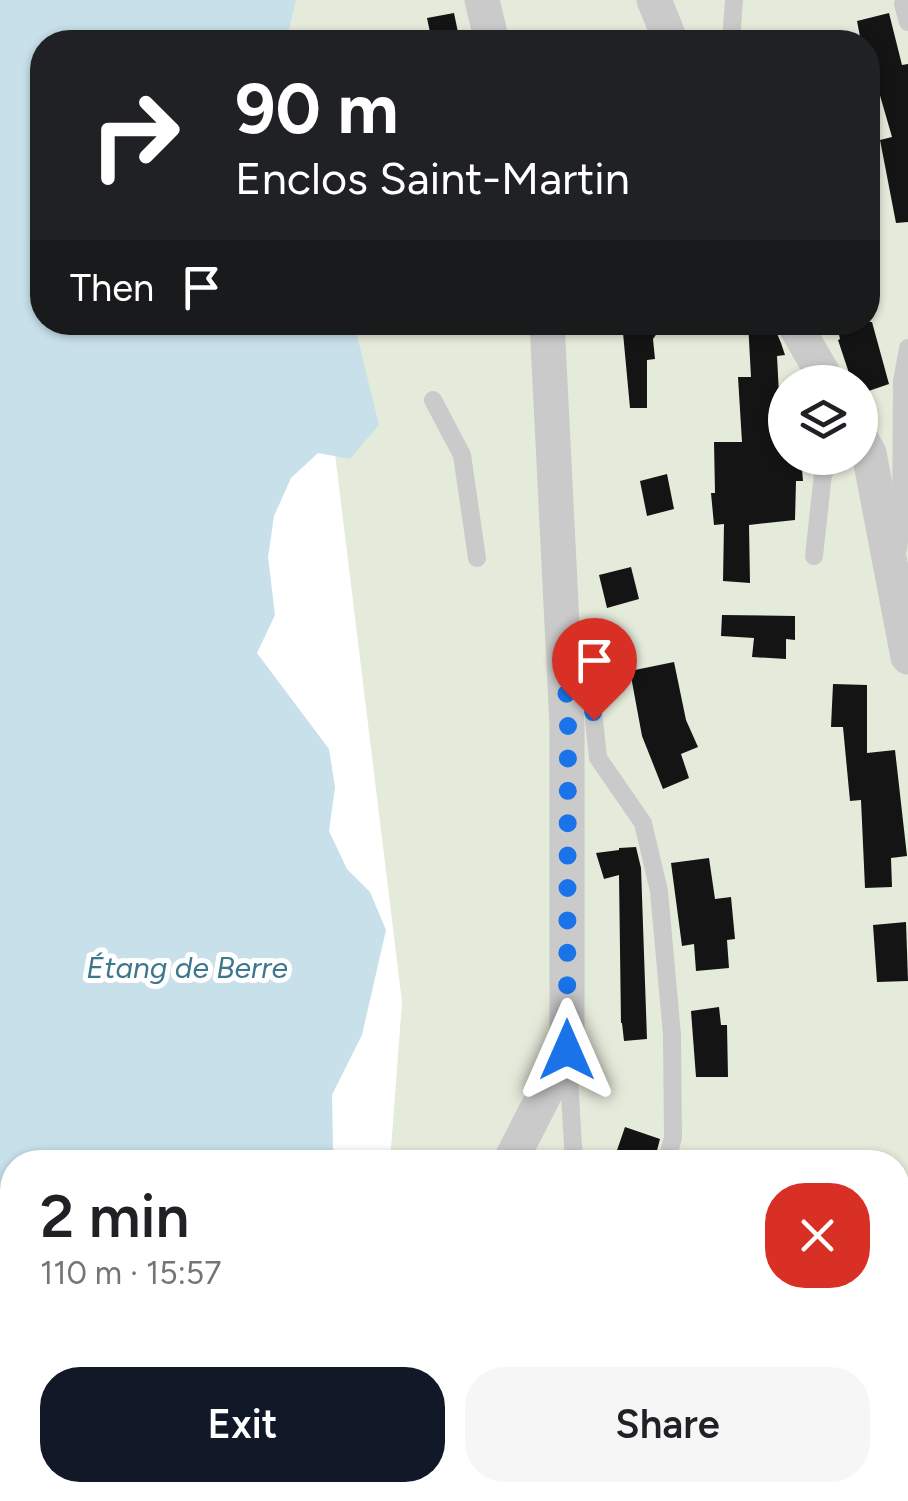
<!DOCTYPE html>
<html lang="en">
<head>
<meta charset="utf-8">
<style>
  body { margin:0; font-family:Figtree,sans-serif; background:#f6f6f6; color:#202124; height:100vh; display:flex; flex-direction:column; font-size:38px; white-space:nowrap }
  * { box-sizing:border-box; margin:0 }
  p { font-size:32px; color:#757577 }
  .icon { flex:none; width:55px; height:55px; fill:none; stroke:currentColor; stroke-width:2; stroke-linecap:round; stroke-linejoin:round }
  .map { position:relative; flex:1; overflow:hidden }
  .sheet { position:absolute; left:0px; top:1150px; width:910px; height:352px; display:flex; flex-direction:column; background:#fff; border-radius:40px 40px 0 0; box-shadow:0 2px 8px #0004 }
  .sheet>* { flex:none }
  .guide { position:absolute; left:30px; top:30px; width:850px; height:305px; border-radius:40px; box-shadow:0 2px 8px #0004; background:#202124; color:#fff; overflow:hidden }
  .buttons { position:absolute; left:768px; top:365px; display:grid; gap:20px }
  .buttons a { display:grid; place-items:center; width:110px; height:110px; border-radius:50%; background:#fff; box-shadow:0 2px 8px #0004; font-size:50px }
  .pin { position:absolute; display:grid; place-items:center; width:85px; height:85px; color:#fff; margin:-102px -42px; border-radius:50% 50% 50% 0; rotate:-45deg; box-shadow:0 0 10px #0007 }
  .pin .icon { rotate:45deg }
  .me { position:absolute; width:110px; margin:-55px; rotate:0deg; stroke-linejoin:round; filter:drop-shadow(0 0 8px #0008) }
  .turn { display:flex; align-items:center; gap:35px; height:210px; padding:0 40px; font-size:45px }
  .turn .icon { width:130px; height:130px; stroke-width:2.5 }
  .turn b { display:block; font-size:70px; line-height:85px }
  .then { display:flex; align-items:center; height:95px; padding:0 40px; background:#0003; gap:20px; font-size:38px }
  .round { display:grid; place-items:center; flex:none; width:105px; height:105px; border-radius:40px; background:#f6f6f6 }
  .head { display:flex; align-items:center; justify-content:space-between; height:170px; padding:0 40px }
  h1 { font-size:60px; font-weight:600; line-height:75px }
  .action { display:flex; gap:20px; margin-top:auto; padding:20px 40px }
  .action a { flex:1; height:115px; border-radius:40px; background:#111827; color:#fff; font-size:40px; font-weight:600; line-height:115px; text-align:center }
  .action a+a { background:#f6f6f6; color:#202124 }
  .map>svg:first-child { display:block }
  .green { fill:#e5ebdb; fill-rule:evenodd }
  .water { fill:#c7e0ea }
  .building { fill:#141414 }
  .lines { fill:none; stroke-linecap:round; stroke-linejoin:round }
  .service { stroke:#cacaca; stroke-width:18 }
  .minor { stroke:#cacaca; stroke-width:35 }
  .route { stroke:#1a73e8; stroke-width:18; stroke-dasharray:0 32.4 }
  .labels { text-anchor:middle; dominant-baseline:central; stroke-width:10; stroke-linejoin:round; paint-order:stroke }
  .water-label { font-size:30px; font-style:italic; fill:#3d778e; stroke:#fff }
</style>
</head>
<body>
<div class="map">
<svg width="908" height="1501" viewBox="0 0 908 1501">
  <rect width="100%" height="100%" fill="#fff"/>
  <path class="green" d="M280,0H908V1501H364L365,1490H898V1162H390L402,1002L319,323L868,322V42H285ZM785,382H860V458H785Z"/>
  <path class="water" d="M0,0H296L286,42H42V322L354,323L379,425L350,459L318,453L291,478L274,516L268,557L275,615L257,653L329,749L335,787L329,831L347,869L370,892L386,930L362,1035L332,1095L333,1148L339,1162H12V1490H357V1501H0Z"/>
  <path class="building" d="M454,13L460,42H432L427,18Z
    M889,13L902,65L908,64V222L896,223L880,140L892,137L868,54V42H861L857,21Z
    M622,322H665L653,339L655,359L647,360V408H630Z
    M748,322H772L781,343L785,355L777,356L781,432H785V458H801L803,481H796L795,520L749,525L750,583L723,581L724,524L714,525L711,493H715L714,442H742L738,377H751Z
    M836,322H872L889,384L860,394V382H852L838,340L840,339Z
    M667,474L674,509L647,516L640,481Z
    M631,567L639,599L607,608L599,575Z
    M722,615L795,616V640L786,639V659L752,657L754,638L721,636Z
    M674,662L686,720L698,747L681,754L689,778L663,789L642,736L630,671Z
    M833,684L867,685V753L895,750L907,856L891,858L892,887L865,888L861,800L850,801L843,727H831Z
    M636,847L641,868L647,1039L624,1041L622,1023H621L619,875L604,879L596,853L619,850V848Z
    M709,858L715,899L731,897L735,939L727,940L729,968L696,971L694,944L682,946L671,863Z
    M906,922L908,981L877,982L873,925Z
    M719,1007L721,1025H727L728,1077H696L691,1011Z
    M625,1127L660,1139L654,1162H613Z"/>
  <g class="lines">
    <path class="service" d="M903,4L908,22
      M731,42L734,0
      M433,400L462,455L477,558
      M898,549L901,525L902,381L908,348
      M814,556L823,474L832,460L844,458
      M570,651L590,682L598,758L643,823L659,891L672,1035L673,1138L666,1162
      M568,1061L574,1162
      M563,1490V1501"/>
    <path class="minor" d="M482,0L492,42
      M654,0L671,42
      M793,322L828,382
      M860,437L869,453L908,657
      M510,1162L567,1050V725L547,322
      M898,1431L908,1396
      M425,1501L427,1490
      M876,1501L880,1490"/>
  </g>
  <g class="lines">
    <path class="route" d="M567,1050L568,725L564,642L590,682L594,720"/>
  </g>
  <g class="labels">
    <g class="water-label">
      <text x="187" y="967">Étang de Berre</text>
    </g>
  </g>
</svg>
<div class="buttons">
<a><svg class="icon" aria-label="layers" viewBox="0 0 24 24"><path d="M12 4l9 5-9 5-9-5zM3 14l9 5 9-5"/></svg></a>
</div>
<div class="pin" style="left:594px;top:720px;background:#d93025"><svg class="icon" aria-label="arrive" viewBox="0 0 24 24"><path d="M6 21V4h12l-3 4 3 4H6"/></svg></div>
<svg class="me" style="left:567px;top:1050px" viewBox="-20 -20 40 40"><path d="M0-17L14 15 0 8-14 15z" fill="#1a73e8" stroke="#fff" stroke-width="4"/></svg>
<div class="guide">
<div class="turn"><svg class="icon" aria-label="right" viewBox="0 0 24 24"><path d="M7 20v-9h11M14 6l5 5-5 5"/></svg><div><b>90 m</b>Enclos Saint-Martin</div></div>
<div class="then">Then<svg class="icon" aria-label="arrive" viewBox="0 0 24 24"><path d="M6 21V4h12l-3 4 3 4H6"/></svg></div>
</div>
<section class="sheet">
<div class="head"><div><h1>2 min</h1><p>110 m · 15:57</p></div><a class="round" style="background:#d93025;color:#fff"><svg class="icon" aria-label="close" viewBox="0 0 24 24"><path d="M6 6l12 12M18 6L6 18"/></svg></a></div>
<div class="action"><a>Exit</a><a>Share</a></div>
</section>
</div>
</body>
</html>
